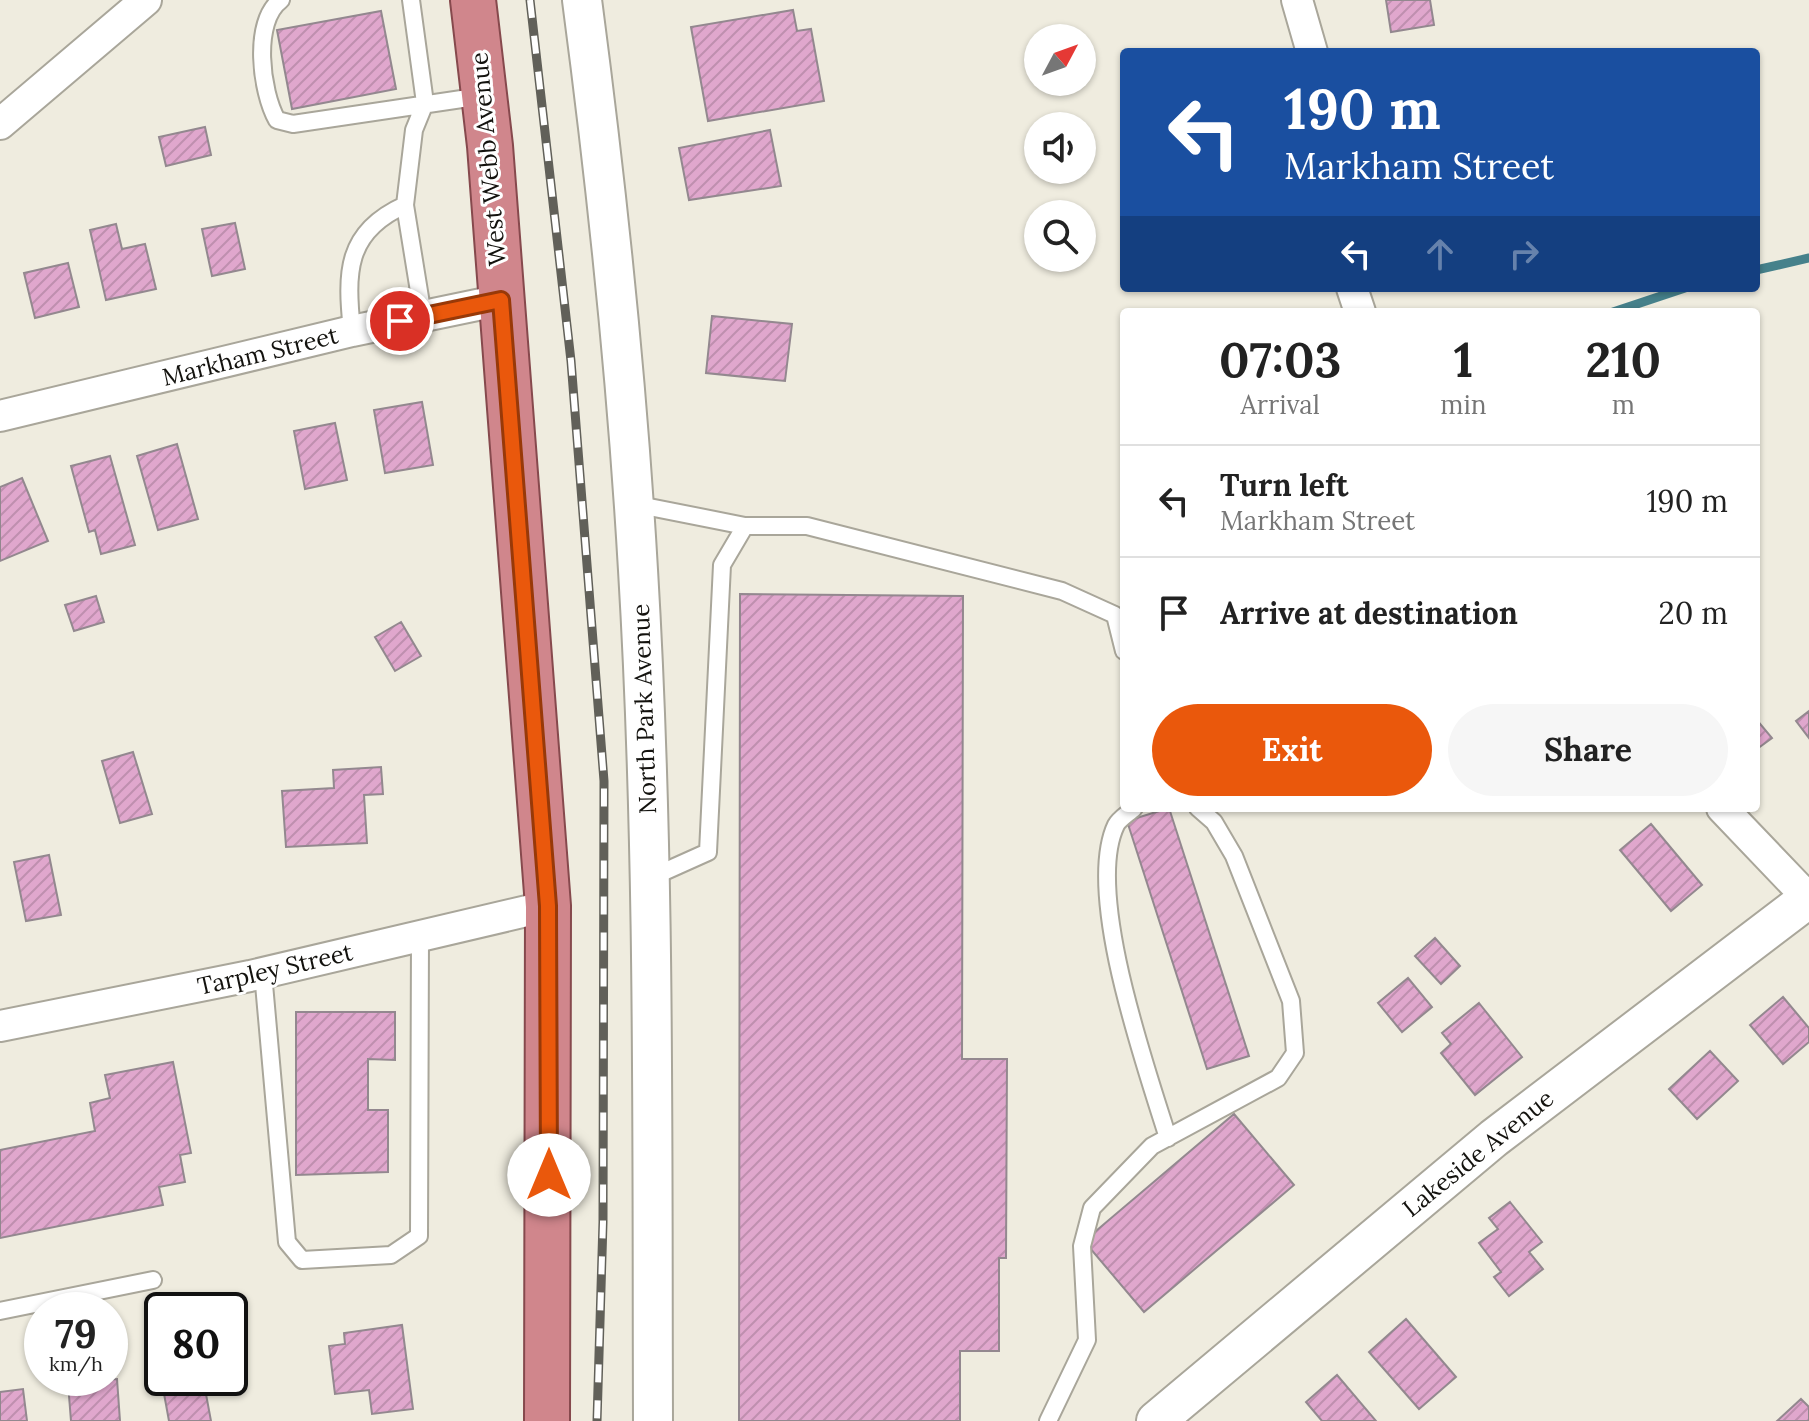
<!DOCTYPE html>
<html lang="en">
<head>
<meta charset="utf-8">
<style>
  body { margin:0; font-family:Lora,serif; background:#f6f6f6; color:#222; height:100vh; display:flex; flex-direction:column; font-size:30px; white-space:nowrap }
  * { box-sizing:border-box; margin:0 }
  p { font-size:26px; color:#767676 }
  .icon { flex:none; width:44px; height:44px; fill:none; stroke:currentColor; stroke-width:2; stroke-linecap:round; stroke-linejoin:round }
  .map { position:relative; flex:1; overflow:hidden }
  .side { position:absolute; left:1120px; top:308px; width:640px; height:504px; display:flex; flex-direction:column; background:#fff; border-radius:8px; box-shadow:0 2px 6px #0004 }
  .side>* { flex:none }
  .banner { position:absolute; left:1120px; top:48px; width:640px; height:244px; border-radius:8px; box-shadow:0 2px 6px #0004; background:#1a4fa0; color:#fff; overflow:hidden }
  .needle { width:52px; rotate:49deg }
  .fabs { position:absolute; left:1024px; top:24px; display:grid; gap:16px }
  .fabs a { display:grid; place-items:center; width:72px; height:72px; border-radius:50%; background:#fff; box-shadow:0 2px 6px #0004; font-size:40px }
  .speed { position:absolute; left:24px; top:1292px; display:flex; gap:16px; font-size:40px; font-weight:700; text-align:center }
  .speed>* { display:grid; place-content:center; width:104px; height:104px; border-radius:50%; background:#fff; box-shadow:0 2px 6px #0004; line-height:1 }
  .speed small { font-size:20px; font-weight:400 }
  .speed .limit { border:4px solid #111; border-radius:12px; background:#fff; color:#111 }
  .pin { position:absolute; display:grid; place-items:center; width:68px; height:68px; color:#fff; margin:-34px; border:4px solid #fff; border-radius:50%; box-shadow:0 2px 8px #0007 }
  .me { position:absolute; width:88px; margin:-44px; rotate:0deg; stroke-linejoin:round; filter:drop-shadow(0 0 6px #0008) }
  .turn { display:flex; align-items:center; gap:28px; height:168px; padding:0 32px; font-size:36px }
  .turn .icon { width:104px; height:104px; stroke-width:2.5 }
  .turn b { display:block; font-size:56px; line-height:68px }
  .lanes { display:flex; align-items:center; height:76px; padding:0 32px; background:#0003; justify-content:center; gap:40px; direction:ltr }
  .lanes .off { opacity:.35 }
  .eta { display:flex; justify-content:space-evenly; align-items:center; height:136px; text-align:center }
  .eta b { font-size:48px; font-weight:700; line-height:56px }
  .cta { display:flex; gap:16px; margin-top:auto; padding:16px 32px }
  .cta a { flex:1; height:92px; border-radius:48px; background:#ea580c; color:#fff; font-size:32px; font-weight:700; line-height:92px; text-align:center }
  .cta a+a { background:#f6f6f6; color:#222 }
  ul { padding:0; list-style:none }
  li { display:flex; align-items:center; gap:24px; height:112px; padding:0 32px; border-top:2px solid #e0e0e0 }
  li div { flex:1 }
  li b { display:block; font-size:30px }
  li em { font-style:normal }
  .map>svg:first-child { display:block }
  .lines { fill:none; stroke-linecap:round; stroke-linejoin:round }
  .stream { stroke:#46818b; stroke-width:9 }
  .building { fill:url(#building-hatch); stroke:#93888f; stroke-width:2 }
  .service-casing { stroke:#a9a69a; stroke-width:20 }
  .minor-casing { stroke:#a9a69a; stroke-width:34 }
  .tertiary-casing { stroke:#a9a69a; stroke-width:42 }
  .trunk-casing { stroke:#86494d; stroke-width:48 }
  .service { stroke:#fff; stroke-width:16 }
  .minor { stroke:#fff; stroke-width:30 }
  .tertiary { stroke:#fff; stroke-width:38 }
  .trunk { stroke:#d0868c; stroke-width:44 }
  .rail-casing { stroke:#616059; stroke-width:9 }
  .rail { stroke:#fff; stroke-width:6; stroke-dasharray:18; stroke-linecap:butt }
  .route-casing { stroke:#983908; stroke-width:20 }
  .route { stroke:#ea580c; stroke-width:14 }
  .labels { text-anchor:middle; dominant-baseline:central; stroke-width:6; stroke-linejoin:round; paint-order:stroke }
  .street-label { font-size:24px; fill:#13120e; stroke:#fff }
</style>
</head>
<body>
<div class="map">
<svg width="1809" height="1421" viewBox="0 0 1809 1421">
  <defs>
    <pattern id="building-hatch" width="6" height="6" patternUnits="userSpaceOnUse" patternTransform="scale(2)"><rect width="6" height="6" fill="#e0a7cd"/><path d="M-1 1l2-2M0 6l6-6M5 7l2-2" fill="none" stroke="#bf8faf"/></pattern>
  </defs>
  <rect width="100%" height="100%" fill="#efecdf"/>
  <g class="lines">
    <path class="stream" d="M1756,270L1809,258
      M1613,312L1685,288"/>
  </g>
  <path class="building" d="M1386,0H1430L1434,25L1391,32Z
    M793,10L797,31L811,29L824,101L708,121L691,27Z
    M381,11L396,89L292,109L277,30Z
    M205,127L211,155L166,166L159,137Z
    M770,130L781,186L689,200L679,148Z
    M235,223L245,269L212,276L202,229Z
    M116,224L122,249L145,244L156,289L106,300L90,230Z
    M68,263L79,307L35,318L24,273Z
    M712,316L792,324L785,381L706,373Z
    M422,402L433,465L385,473L374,410Z
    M335,423L347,480L305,489L294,431Z
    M177,444L198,519L158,530L137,456Z
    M110,456L135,545L101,554L95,530L89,532L71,466Z
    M22,478L48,541L0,561V487Z
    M740,594L963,596L962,1059H1007L1006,1258H999V1351H960V1421H739Z
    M96,596L104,622L74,631L65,605Z
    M401,622L421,656L395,671L375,637Z
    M1809,711V738L1796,721Z
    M1756,719L1772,738L1757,749L1756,748Z
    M133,752L152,814L120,823L102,761Z
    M381,767L383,794L364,795L367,843L286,847L282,791L334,788L333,770Z
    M1169,808L1249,1056L1207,1069L1127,821Z
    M1651,824L1702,885L1671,911L1620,850Z
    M49,855L61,915L26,921L14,862Z
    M1435,938L1460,966L1441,984L1415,956Z
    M1408,978L1432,1007L1402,1032L1378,1003Z
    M1783,997L1809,1028V1042L1783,1064L1750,1025Z
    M1479,1003L1522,1057L1475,1095L1441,1053L1451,1044L1442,1033Z
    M296,1012H395V1060L368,1059V1110H388V1172L296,1175Z
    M1710,1051L1738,1081L1697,1119L1669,1089Z
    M173,1062L191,1153L180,1155L185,1182L159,1187L163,1205L0,1238V1150L95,1131L90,1103L110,1098L105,1075Z
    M1234,1114L1294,1185L1144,1312L1084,1241Z
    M1510,1202L1542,1242L1529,1252L1543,1269L1509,1296L1494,1277L1501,1272L1479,1243L1498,1229L1489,1218Z
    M1406,1319L1456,1377L1419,1409L1369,1352Z
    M402,1325L413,1409L372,1414L369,1390L335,1394L329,1346L345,1344L344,1333Z
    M162,1360V1378H203L211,1421H169L158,1361Z
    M1337,1375L1376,1421H1322L1306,1402Z
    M117,1379L120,1421H71L68,1383Z
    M23,1389L27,1421H0V1392Z
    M1801,1399L1809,1407V1421H1777Z"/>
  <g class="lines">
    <g class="service-casing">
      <path id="service" d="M281,0C252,21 261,92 277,120L293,124L482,96
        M411,0L425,103L414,130L405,205L423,316
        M352,331C346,273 345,232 405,205
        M634,504L745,526H807L1062,591L1115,615L1124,651
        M1134,808C1129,813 1119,819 1116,825C1084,892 1146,1067 1168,1138
        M650,878L708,852L722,565L745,526
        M263,973L287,1242L302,1260L391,1255L419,1236L420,936
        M0,1311L153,1280
        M1048,1421L1087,1340L1082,1246L1092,1208L1152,1146L1278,1078L1295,1053L1291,1001L1234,856L1214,822L1198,808"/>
    </g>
    <g class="minor-casing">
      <path id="minor" d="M1297,0L1312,52
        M0,124L146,0
        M1352,288L1360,312
        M0,416L352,331L501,300
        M1722,808L1808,898
        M0,1026L250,976L548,906"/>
    </g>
    <g class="tertiary-casing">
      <path id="tertiary" d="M582,0C607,189 627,379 638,570C655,853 652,1137 653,1421
        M1156,1421L1494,1138L1809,898"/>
    </g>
    <g class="trunk-casing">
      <path id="trunk" d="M473,0L490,146L548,906L547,1421"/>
    </g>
    <use href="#service" class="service"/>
    <use href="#minor" class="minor"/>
    <use href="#tertiary" class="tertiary"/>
    <use href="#trunk" class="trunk"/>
    <g class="rail-casing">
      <path id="rail" d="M530,0L571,361L604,781L603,1222L597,1421"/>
    </g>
    <use href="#rail" class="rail"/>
  </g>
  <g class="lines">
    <g class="route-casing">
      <path id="route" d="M400,321L501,300L548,906L549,1175"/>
    </g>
    <use href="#route" class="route"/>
  </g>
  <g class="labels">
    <g class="street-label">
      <text transform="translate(488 159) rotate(-95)">West Webb Avenue</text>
      <text transform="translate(250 356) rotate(-14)">Markham Street</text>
      <text transform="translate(644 709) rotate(-92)">North Park Avenue</text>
      <text transform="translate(275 969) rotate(-13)">Tarpley Street</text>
      <text transform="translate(1478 1153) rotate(-39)">Lakeside Avenue</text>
    </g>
  </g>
</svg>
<div class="fabs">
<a><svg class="needle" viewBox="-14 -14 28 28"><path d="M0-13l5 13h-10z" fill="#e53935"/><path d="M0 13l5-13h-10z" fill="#767676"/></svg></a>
<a><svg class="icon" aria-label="sound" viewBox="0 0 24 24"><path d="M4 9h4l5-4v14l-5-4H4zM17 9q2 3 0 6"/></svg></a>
<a><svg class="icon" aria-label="search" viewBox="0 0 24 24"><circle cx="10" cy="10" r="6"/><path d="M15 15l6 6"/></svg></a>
</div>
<div class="speed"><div>79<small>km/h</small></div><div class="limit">80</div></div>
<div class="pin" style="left:400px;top:321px;background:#d93025"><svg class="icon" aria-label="arrive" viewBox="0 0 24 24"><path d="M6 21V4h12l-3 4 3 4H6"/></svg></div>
<svg class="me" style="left:549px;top:1175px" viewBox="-20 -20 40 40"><circle r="19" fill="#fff"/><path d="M0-13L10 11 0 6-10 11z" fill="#ea580c"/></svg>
<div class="banner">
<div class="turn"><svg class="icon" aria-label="left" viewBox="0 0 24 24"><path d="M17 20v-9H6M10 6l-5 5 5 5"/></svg><div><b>190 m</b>Markham Street</div></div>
<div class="lanes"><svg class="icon" aria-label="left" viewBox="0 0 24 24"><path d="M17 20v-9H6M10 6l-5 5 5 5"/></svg><svg class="icon off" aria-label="ahead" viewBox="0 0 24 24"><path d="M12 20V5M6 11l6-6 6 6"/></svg><svg class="icon off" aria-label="right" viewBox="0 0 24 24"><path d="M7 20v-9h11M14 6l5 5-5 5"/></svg></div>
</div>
<section class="side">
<div class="eta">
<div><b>07:03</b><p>Arrival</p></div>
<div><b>1</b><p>min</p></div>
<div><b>210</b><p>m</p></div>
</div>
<ul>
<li><svg class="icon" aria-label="left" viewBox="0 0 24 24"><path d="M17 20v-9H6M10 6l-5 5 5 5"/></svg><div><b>Turn left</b><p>Markham Street</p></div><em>190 m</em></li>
<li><svg class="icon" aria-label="arrive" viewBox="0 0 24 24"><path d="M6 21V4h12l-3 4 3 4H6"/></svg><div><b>Arrive at destination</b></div><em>20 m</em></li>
</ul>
<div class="cta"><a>Exit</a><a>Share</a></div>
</section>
</div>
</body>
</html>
